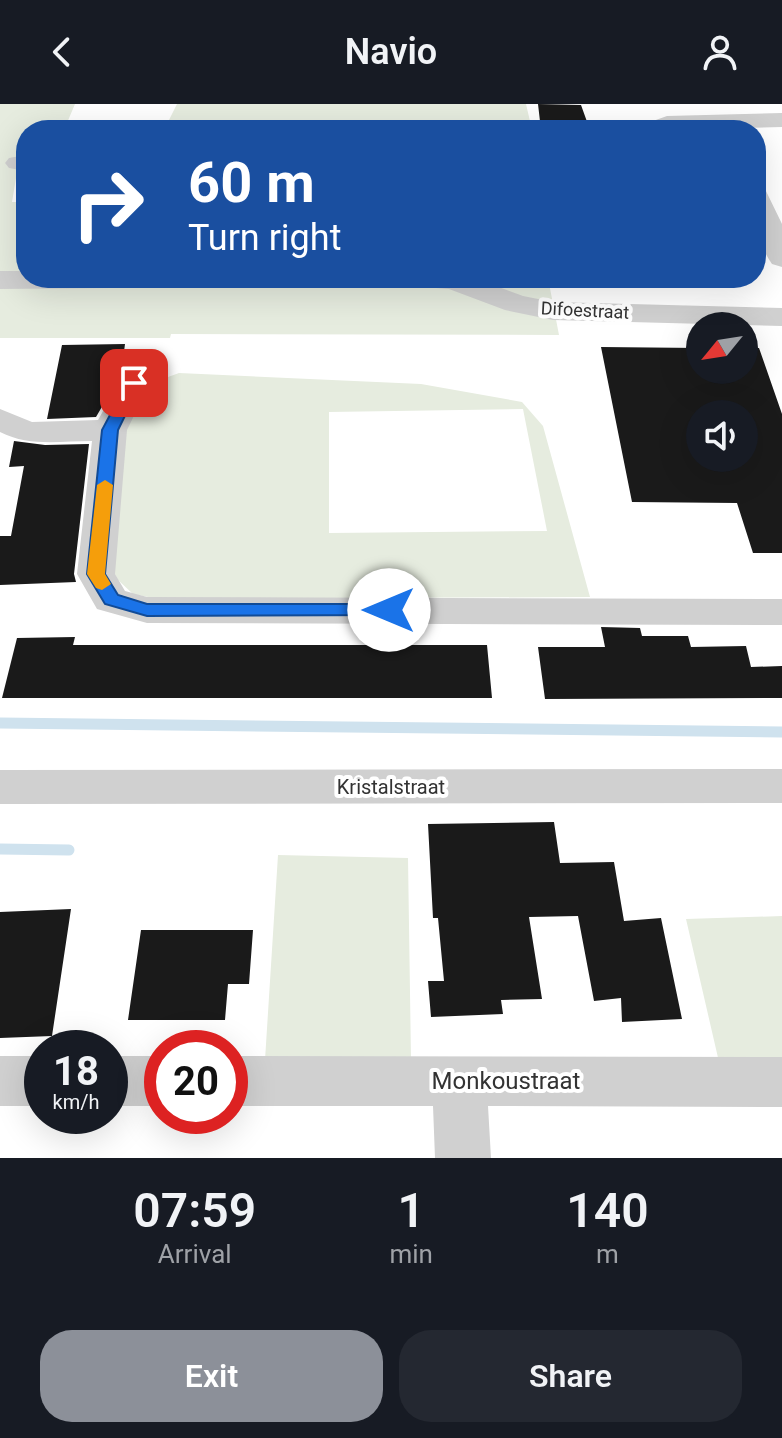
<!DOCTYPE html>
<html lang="en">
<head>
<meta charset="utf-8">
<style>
  body { margin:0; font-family:Roboto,sans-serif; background:#242831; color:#f1f3f6; height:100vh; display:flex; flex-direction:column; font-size:30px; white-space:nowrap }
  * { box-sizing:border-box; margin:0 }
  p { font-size:26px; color:#9ea1a6 }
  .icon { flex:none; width:44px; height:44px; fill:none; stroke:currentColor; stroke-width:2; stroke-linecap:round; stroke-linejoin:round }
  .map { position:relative; height:1054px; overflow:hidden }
  .details { display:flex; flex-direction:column; background:#171b24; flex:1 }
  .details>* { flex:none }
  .hud { position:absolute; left:16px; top:16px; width:750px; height:168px; border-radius:32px; box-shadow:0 8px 32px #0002; background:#1a4fa0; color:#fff; overflow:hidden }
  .needle { width:52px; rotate:240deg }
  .tools { position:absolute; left:686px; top:208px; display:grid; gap:16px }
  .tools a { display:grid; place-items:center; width:72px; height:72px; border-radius:50%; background:#171b24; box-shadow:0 8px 32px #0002; font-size:40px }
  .speed { position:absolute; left:24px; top:926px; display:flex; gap:16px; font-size:40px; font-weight:700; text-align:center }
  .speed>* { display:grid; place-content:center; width:104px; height:104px; border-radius:50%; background:#171b24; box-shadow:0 8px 32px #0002; line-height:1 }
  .speed small { font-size:20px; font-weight:400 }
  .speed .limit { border:12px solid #d22; background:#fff; color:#111 }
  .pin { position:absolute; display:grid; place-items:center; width:68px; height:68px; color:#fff; margin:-34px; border-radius:16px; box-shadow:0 4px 12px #0006 }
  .me { position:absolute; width:88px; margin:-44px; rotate:270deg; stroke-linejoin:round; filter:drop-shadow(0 0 6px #0008) }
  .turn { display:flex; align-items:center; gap:28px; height:168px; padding:0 40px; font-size:36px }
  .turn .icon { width:104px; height:104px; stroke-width:2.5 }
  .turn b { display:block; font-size:56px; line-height:68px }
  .eta { display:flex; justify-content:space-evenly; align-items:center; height:136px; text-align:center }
  .eta b { font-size:48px; font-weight:600; line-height:56px }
  .button { display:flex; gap:16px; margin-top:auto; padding:16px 40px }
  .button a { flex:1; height:92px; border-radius:32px; background:#8c9099; color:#fff; font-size:32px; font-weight:600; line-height:92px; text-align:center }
  .button a+a { background:#242831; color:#f1f3f6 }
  header { display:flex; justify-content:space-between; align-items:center; height:104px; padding:0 40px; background:#171b24; font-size:36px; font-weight:600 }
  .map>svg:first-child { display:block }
  .green { fill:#e6ecdf; fill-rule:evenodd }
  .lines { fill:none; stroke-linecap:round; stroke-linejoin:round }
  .stream { stroke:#cfe2ee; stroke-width:11 }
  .building { fill:#1a1a1a; fill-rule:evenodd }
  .minor { fill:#d0d0d0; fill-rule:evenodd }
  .route { fill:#1a73e8; stroke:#114b97; stroke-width:2 }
  .slow { fill:#f59e0b }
  .labels { text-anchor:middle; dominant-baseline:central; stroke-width:8; stroke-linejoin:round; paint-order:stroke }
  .far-street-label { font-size:18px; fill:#333; stroke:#fff }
  .street-label { font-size:20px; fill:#333; stroke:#fff }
  .near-street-label { font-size:24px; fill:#333; stroke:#fff }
</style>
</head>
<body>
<header><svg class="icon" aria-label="back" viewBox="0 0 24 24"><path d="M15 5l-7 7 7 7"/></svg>Navio<svg class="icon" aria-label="person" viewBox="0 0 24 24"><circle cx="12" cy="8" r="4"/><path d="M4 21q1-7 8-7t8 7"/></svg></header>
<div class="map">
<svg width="782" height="1054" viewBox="0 0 782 1054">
  <rect width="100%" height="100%" fill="#fff"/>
  <path class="green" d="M0,0H75L64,26H26V68H17L12,98H26V174H548L559,231L171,230L170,234H0Z
    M177,0H526L532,26H164Z
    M179,269L421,280L522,298L543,322L590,493L158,495L133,490L118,476L107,455L120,325L149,280ZM523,305L547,427L329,429V308Z
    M278,751L408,754L411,956H265Z
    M782,812V959L719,958L686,815Z"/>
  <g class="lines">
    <path class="stream" d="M0,619L782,628
      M0,745L69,746"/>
  </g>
  <path class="building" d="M538,0L581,1L590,26H541Z
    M125,240L121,270L96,313L47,315L62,241Z
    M601,243L700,244V266H744V244H759L782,310V449H753L737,399L632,398ZM700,310H744V354H700Z
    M14,337L45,341L89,340L74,470L76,478L0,481V432H11L24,362L9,363Z
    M601,523L640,524L642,532H688L691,543L746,542L751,563L782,562V594L545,595L538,543H605Z
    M75,533L73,541H487L492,594H2L17,534Z
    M554,718L560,759L614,758L624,817L661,814L682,915L622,918L621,894L594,897L578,812L529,813L542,895L501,896L503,910L431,913L428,877H444L438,814H433L428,720Z
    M71,805L52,932L0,934V808Z
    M141,826H253L249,880H228L225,916H128Z"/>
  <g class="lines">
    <path class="minor" d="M782,9V23L652,26L650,22L653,17L667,12Z
      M26,51V67L9,64L5,59L9,54Z
      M756,83L765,85L782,120V163L772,160C755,136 756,111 756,83Z
      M0,167H26V174H235L230,180L220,183L0,185Z
      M378,174H475L523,192L553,198L782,204V222L553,216L505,206L449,185L383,180Z
      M134,269L145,272L150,279L127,326L115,470L125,487L147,493L782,495V521L147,519L97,505L77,470L92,337C60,337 29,343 0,328V305L32,318L98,316L123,272Z
      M782,665V699L0,700V666Z
      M0,952H42V1002H0Z
      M110,952H162V1002H110Z
      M230,952L782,953V1003L488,1002L491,1054H435L433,1002H230Z"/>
  </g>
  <path class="route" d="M134,275L141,279L118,326L105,470L118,491L147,500H389L398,506L396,511L147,512L105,500L87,470L102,326L127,279Z"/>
  <path class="slow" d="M105,376L113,381L105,470L111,480L102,486L96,484L87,470L97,381Z"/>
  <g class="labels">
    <g class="far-street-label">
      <text transform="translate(585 206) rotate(3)">Difoestraat</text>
    </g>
    <g class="street-label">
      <text x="391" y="683">Kristalstraat</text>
    </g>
    <g class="near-street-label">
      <text x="506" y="977">Monkoustraat</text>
    </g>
  </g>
</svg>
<div class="tools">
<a><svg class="needle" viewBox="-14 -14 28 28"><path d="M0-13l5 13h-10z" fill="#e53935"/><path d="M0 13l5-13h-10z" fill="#9ea1a6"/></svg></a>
<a><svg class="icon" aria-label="sound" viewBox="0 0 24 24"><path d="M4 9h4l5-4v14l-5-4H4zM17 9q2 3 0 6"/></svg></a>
</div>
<div class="speed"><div>18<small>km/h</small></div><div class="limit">20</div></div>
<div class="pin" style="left:134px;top:279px;background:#d93025"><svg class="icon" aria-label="arrive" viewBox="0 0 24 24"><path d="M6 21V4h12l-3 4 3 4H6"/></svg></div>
<svg class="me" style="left:389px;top:506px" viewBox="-20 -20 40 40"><circle r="19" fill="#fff"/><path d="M0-13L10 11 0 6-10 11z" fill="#1a73e8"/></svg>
<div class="hud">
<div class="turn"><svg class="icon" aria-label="right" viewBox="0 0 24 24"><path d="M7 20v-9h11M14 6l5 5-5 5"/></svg><div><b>60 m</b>Turn right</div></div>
</div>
</div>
<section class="details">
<div class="eta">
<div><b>07:59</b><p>Arrival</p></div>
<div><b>1</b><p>min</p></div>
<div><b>140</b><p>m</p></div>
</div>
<div class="button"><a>Exit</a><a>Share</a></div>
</section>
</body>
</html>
